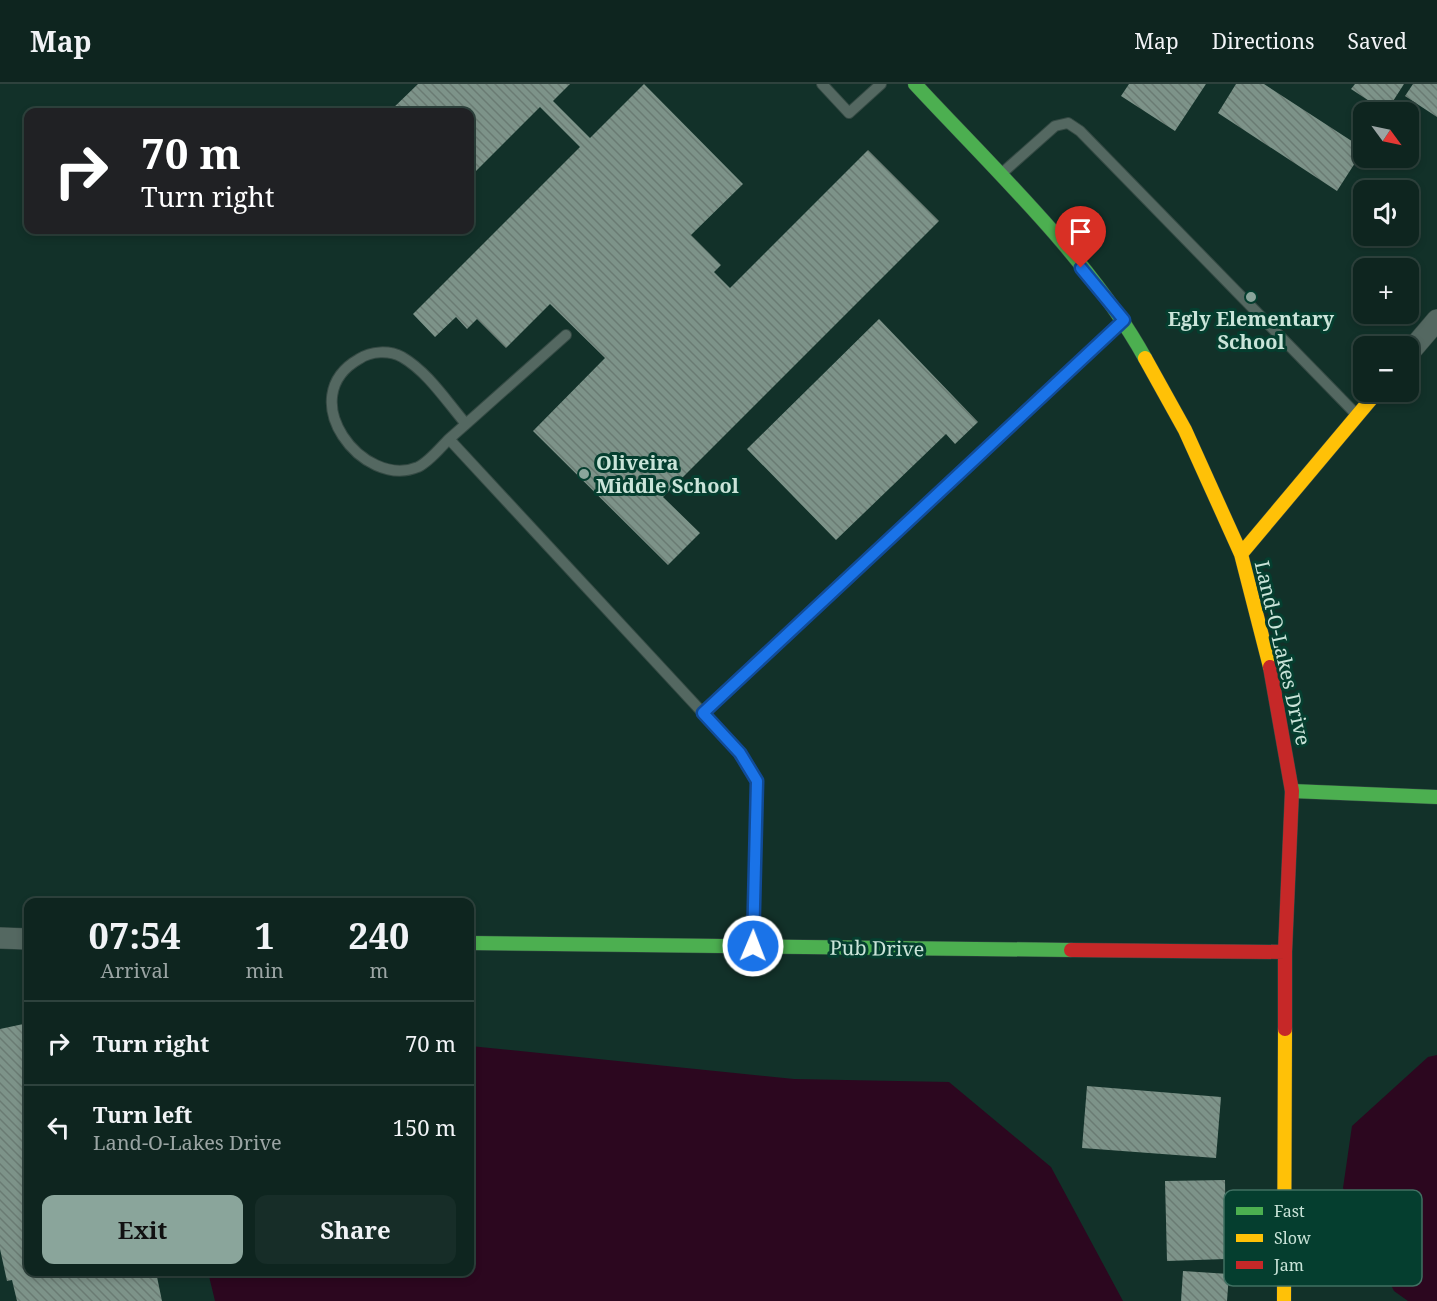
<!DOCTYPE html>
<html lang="en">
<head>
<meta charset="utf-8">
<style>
  body { margin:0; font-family:"Noto Serif",serif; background:#172d28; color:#f1f3f6; height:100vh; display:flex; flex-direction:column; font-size:22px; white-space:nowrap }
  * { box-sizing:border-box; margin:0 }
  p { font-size:20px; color:#9ba5a4 }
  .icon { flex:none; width:33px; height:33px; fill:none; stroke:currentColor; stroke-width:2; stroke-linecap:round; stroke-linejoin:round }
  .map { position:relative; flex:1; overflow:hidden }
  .panel { position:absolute; left:24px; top:814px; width:450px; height:378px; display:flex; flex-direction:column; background:#0e251f; border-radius:12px; box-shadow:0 3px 9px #0003,0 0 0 2px #2e423d }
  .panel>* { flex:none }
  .top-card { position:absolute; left:24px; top:24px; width:450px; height:126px; border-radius:12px; box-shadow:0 3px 9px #0003,0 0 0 2px #2e423d; background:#202124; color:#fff; overflow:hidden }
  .needle { width:39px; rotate:123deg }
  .buttons { position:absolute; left:1353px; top:18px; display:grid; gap:12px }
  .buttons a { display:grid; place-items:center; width:66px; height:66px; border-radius:12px; background:#0e251f; box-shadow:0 3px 9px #0003,0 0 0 2px #2e423d; font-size:30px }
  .pin { position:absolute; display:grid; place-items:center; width:51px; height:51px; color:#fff; margin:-62px -26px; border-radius:50% 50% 50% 0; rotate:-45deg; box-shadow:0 0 6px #0007 }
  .pin .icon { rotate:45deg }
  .me { position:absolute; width:66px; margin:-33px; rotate:1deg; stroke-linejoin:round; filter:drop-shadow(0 0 4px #0008) }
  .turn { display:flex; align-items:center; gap:21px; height:126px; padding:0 18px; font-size:27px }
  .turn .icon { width:78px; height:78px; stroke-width:2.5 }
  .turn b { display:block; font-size:42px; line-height:51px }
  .eta { display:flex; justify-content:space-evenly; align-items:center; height:102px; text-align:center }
  .eta b { font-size:36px; font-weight:700; line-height:42px }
  .action { display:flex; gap:12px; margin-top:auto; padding:12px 18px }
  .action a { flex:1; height:69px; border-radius:12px; background:#8aa59b; color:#111; font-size:24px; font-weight:700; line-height:69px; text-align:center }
  .action a+a { background:#172d28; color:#f1f3f6 }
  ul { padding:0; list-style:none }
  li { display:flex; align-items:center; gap:18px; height:84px; padding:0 18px; border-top:2px solid #2e423d }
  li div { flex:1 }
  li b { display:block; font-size:22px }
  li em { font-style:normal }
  header { display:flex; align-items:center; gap:36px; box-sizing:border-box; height:84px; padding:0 30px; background:#0e251f; border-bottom:2px solid #2e423d }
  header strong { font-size:28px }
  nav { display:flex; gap:33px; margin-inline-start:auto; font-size:21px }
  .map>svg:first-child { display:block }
  .water { fill:#2c071f }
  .building { fill:url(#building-back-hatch) }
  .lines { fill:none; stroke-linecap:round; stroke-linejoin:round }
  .lane-casing { stroke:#354a44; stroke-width:12 }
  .street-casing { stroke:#354a44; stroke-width:22 }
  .fast-casing { stroke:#354a44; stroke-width:15 }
  .slow-casing { stroke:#354a44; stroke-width:15 }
  .jam-casing { stroke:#354a44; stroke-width:15 }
  .lane { stroke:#546861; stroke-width:10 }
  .street { stroke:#546861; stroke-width:21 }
  .fast { stroke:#4caf50; stroke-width:14 }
  .slow { stroke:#ffc107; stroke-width:14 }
  .jam { stroke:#c62828; stroke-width:14 }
  .route-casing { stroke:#114b97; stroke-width:15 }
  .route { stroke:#1a73e8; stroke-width:10 }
  .poi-dot { fill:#8aa59b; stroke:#053e2f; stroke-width:2 }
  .labels { text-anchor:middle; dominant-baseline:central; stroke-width:6; stroke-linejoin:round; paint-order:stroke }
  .poi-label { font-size:20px; font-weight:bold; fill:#cae4d9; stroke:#053e2f }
  .street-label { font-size:20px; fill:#cae4d9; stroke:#053e2f }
  .key { fill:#053e2f; stroke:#407062; stroke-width:1.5 }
  .key-label { font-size:16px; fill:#cae4d9 }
</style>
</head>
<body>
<header>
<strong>Map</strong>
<nav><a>Map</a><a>Directions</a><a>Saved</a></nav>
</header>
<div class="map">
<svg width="1437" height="1217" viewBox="0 0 1437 1217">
  <defs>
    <pattern id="building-back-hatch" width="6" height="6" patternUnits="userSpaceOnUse" patternTransform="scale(1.5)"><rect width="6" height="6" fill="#7d9389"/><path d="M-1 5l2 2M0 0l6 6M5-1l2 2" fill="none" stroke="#6a7b73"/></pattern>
  </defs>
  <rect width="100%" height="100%" fill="#123129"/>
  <path class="water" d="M470,962L794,995L949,998L1051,1083L1123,1217H215L208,1188H470Z
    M1437,971V1217H1408L1394,1207L1343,1104L1352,1042L1428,973Z"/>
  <path class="building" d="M418,0H570L553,17L590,54L644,0L743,100L691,151L721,181L714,188L730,204L868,66L939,137L663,413L700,449L668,481L533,347L605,274L550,220L506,264L477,235L467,245L456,233L435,253L413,230L580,63L540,23L470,93V28H389Z
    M1129,0H1206L1175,47L1121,12Z
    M1236,0H1264L1364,65L1337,107L1218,29Z
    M1355,0H1404L1386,28L1351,5Z
    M1413,0H1437V33L1405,12Z
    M879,235L978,338L955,360L946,350L836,456L747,365Z
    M28,939V1188H156L162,1217H17L12,1196L7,1197L0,1165V945Z
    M1087,1002L1221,1013L1216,1074L1082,1064Z
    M1225,1096L1226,1175L1167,1177L1165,1097Z
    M1183,1187L1229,1190L1227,1217H1181Z"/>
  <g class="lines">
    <g class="lane-casing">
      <path id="lane" d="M822,0L849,29L881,0
        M1001,90L1055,42L1068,39L1080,47L1355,329
        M466,340L566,251
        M449,355L466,340C447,318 428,288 402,273C389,266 371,267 359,275C292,313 363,406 418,383C429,378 440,364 449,355L740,669L757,697L753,859
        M703,629L1122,238"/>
    </g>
    <g class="street-casing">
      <path id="street" d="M1408,270L1437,236
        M0,854L28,855"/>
    </g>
    <g class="fast-casing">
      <path id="fast" d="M915,0C992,83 1091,176 1145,274
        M1292,707L1437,713
        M470,859L1071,866"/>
    </g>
    <g class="slow-casing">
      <path id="slow" d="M1145,274L1185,346L1241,470L1270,583
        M1241,470L1377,308
        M1284,1217L1285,945"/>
    </g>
    <g class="jam-casing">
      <path id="jam" d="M1270,583L1292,707L1285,868V945
        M1071,866L1285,868"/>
    </g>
    <use href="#lane" class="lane"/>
    <use href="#street" class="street"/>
    <use href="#fast" class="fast"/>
    <use href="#slow" class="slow"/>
    <use href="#jam" class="jam"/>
  </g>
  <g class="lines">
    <g class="route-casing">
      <path id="route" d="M753,862L757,697L740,669L703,629L1124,236L1081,184"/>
    </g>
    <use href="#route" class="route"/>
  </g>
  <g class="poi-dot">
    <circle cx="1251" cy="213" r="6"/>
    <circle cx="584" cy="390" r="6"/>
  </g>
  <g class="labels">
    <g class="poi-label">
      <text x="1251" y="234">Egly Elementary<tspan x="1251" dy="23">School</tspan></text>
      <text x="596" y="378" text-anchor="start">Oliveira<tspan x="596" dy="23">Middle School</tspan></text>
    </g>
    <g class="street-label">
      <text transform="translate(1283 569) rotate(77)">Land-O-Lakes Drive</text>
      <text transform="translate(877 864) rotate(1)">Pub Drive</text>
    </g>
  </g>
  <rect x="1224" y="1106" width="198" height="96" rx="9" class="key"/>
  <rect x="1236" y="1123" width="27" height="8" fill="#4caf50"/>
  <rect x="1236" y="1150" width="27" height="8" fill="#ffc107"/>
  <rect x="1236" y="1177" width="27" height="8" fill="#c62828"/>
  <g class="key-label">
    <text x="1274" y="1133">Fast</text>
    <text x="1274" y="1160">Slow</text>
    <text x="1274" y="1187">Jam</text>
  </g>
</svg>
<div class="buttons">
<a><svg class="needle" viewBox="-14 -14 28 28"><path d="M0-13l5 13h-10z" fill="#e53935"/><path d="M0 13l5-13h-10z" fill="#9ba5a4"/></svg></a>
<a><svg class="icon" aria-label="sound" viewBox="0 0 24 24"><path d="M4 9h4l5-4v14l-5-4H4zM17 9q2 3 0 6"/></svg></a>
<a>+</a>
<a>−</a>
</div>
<div class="pin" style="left:1081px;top:184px;background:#d93025"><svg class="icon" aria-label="arrive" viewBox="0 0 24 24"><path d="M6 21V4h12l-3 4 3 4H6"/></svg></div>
<svg class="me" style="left:753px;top:862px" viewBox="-20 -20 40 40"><circle r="17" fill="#1a73e8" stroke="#fff" stroke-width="3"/><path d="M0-11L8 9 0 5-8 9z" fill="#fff"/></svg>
<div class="top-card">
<div class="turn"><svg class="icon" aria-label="right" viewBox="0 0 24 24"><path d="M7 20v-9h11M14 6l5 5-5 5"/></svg><div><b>70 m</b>Turn right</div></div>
</div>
<section class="panel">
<div class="eta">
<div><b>07:54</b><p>Arrival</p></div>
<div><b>1</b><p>min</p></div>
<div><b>240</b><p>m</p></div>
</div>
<ul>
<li><svg class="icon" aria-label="right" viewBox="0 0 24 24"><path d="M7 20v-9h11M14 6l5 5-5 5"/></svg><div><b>Turn right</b></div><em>70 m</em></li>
<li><svg class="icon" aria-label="left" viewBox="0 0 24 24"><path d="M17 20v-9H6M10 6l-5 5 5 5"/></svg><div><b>Turn left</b><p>Land-O-Lakes Drive</p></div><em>150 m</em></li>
</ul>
<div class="action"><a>Exit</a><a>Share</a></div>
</section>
</div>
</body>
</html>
